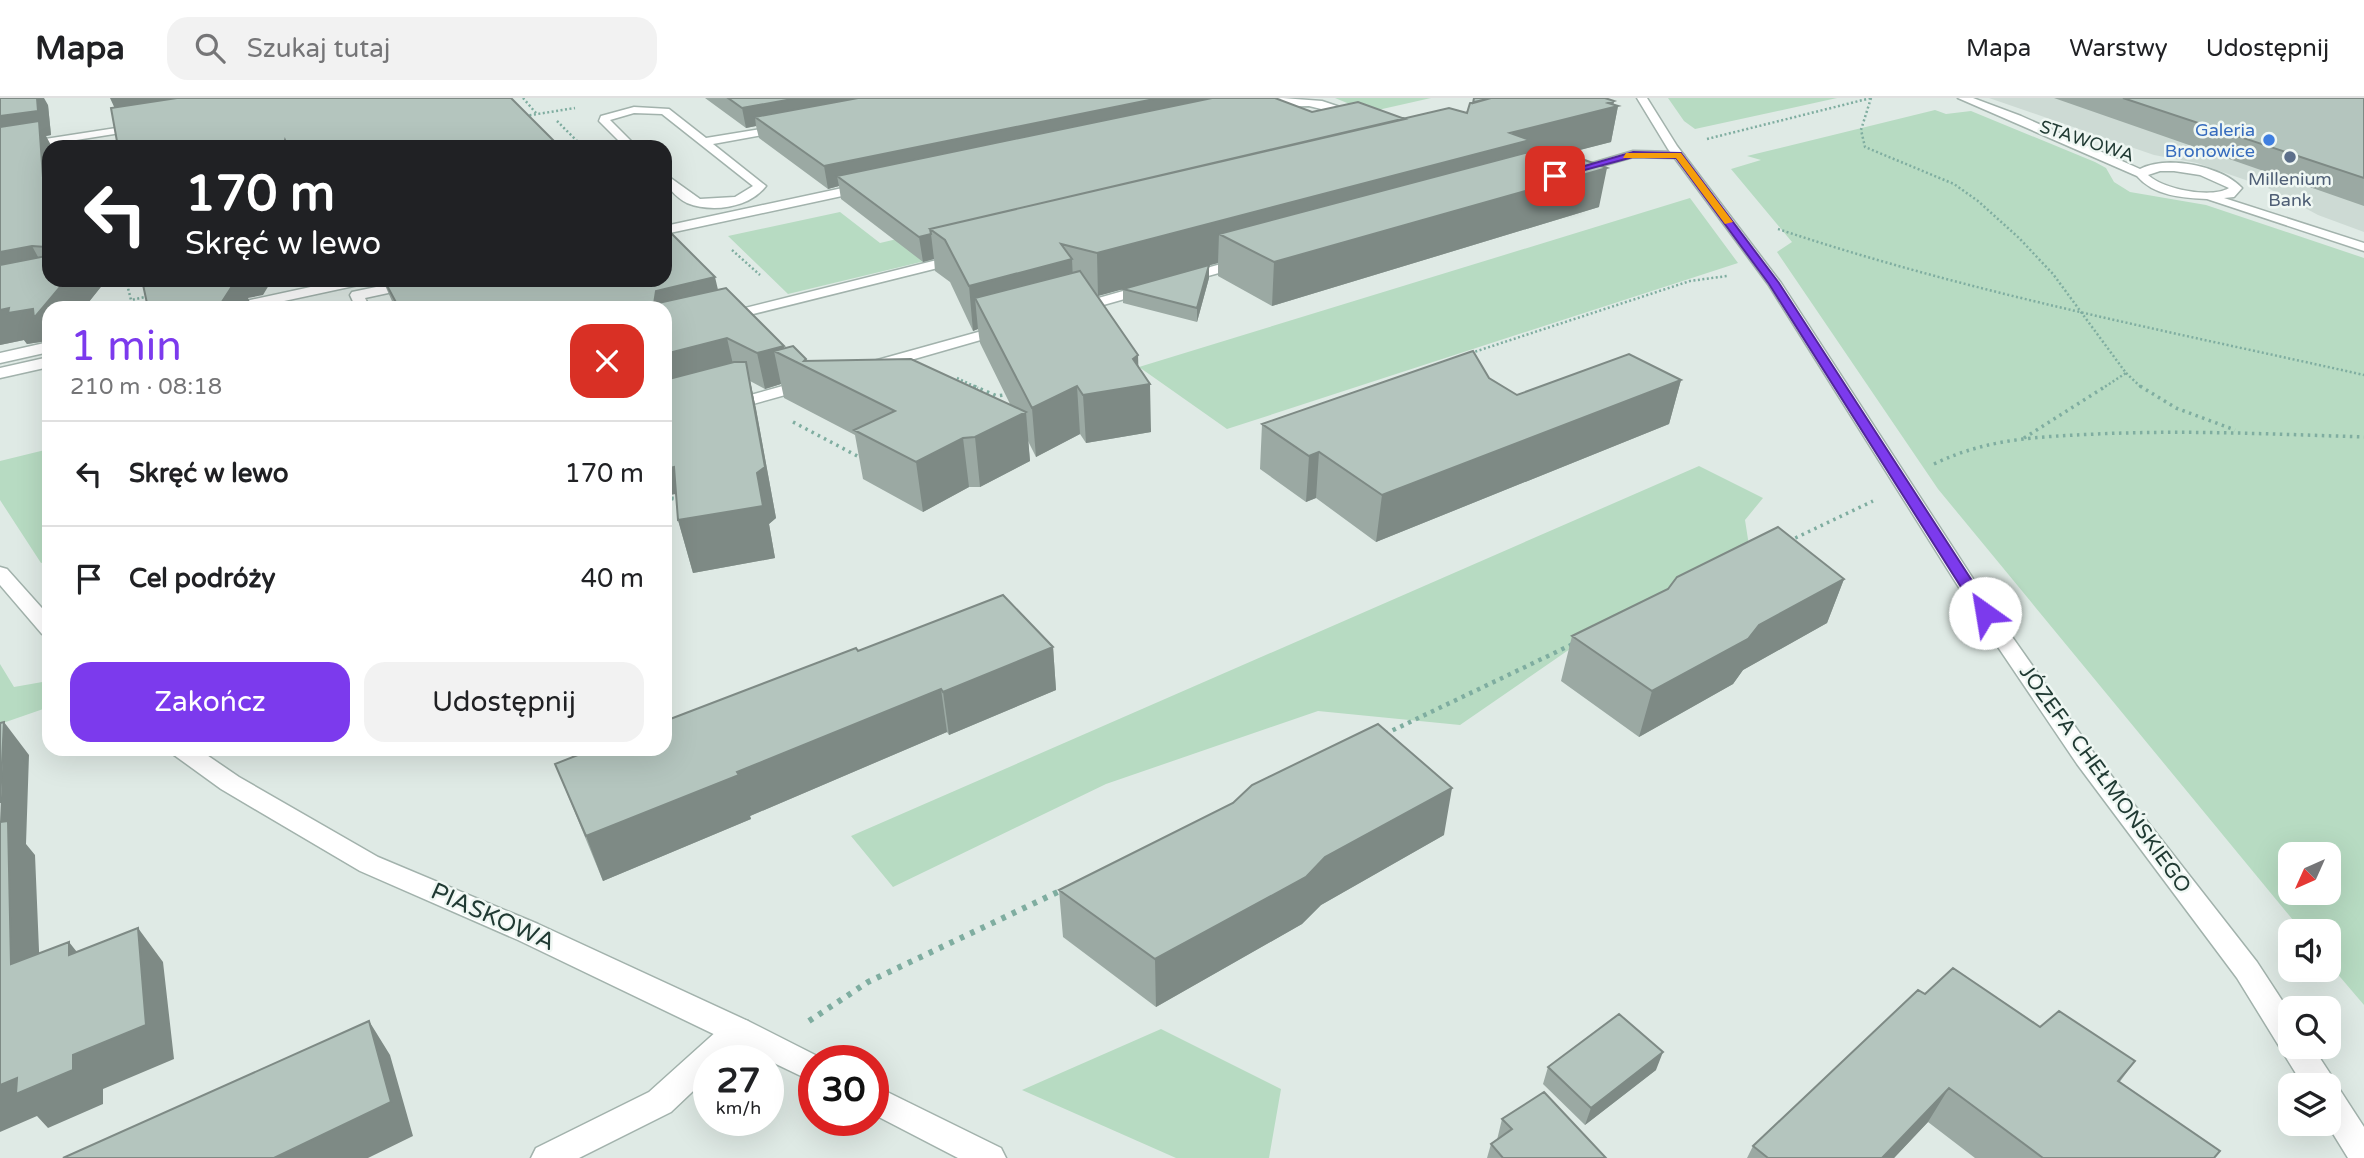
<!DOCTYPE html>
<html lang="pl">
<head>
<meta charset="utf-8">
<style>
  body { margin:0; font-family:"Varela Round",sans-serif; background:#f2f2f2; color:#202124; height:100vh; display:flex; flex-direction:column; font-size:26px; white-space:nowrap }
  * { box-sizing:border-box; margin:0 }
  p { font-size:23px; color:#757577 }
  .icon { flex:none; width:38px; height:38px; fill:none; stroke:currentColor; stroke-width:2; stroke-linecap:round; stroke-linejoin:round }
  .map { position:relative; flex:1; overflow:hidden }
  .drawer { position:absolute; left:42px; top:203px; width:630px; height:455px; display:flex; flex-direction:column; background:#fff; border-radius:21px; box-shadow:0 7px 28px #0002 }
  .drawer>* { flex:none }
  .top-card { position:absolute; left:42px; top:42px; width:630px; height:147px; border-radius:21px; box-shadow:0 7px 28px #0002; background:#202124; color:#fff; overflow:hidden }
  .needle { width:46px; rotate:225deg }
  .fabs { position:absolute; left:2278px; top:744px; display:grid; gap:14px }
  .fabs a { display:grid; place-items:center; width:63px; height:63px; border-radius:14px; background:#fff; box-shadow:0 7px 28px #0002; font-size:35px }
  .speed { position:absolute; left:693px; top:947px; display:flex; gap:14px; font-size:35px; font-weight:700; text-align:center }
  .speed>* { display:grid; place-content:center; width:91px; height:91px; border-radius:50%; background:#fff; box-shadow:0 7px 28px #0002; line-height:1 }
  .speed small { font-size:18px; font-weight:400 }
  .speed .limit { border:10px solid #d22; background:#fff; color:#111 }
  .pin { position:absolute; display:grid; place-items:center; width:60px; height:60px; color:#fff; margin:-30px; border-radius:14px; box-shadow:0 4px 10px #0006 }
  .me { position:absolute; width:77px; margin:-38px; rotate:328deg; stroke-linejoin:round; filter:drop-shadow(0 0 5px #0008) }
  .turn { display:flex; align-items:center; gap:24px; height:147px; padding:0 28px; font-size:32px }
  .turn .icon { width:91px; height:91px; stroke-width:2.5 }
  .turn b { display:block; font-size:49px; line-height:60px }
  .round { display:grid; place-items:center; flex:none; width:74px; height:74px; border-radius:21px; background:#f2f2f2 }
  .headline { display:flex; align-items:center; justify-content:space-between; height:119px; padding:0 28px }
  h1 { font-size:42px; font-weight:600; line-height:52px; color:#7c3aed }
  .primary-button { display:flex; gap:14px; margin-top:auto; padding:14px 28px }
  .primary-button a { flex:1; height:80px; border-radius:21px; background:#7c3aed; color:#fff; font-size:28px; font-weight:600; line-height:80px; text-align:center }
  .primary-button a+a { background:#f2f2f2; color:#202124 }
  ul { padding:0; list-style:none }
  li { display:flex; align-items:center; gap:21px; height:105px; padding:0 28px; border-top:2px solid #e0e0e0 }
  li div { flex:1 }
  li b { display:block; font-size:26px }
  li em { font-style:normal }
  header { display:flex; align-items:center; gap:42px; box-sizing:border-box; height:98px; padding:0 35px; background:#fff; border-bottom:2px solid #e0e0e0 }
  header strong { font-size:33px }
  nav { display:flex; gap:38px; margin-inline-start:auto; font-size:24px }
  .search { width:490px; height:63px; background:#f2f2f2; display:flex; align-items:center; gap:18px; box-sizing:border-box; padding:0 24px; border-radius:21px; color:#757577; font-size:26px }
  .map>svg:first-child { display:block }
  .built { fill:#cddad4 }
  .green { fill:#b7dbc2; fill-rule:evenodd }
  .lines { fill:none; stroke-linecap:round; stroke-linejoin:round }
  .lane-casing { stroke:#a2b2ac; stroke-width:3 }
  .street-casing { stroke:#a2b2ac; stroke-width:3 }
  .path-far3 { stroke:#7fada0; stroke-width:2.5; stroke-dasharray:2 2.5; stroke-linecap:butt }
  .path-far2 { stroke:#7fada0; stroke-width:3.5; stroke-dasharray:2.5 4.5; stroke-linecap:butt }
  .path-far1 { stroke:#7fada0; stroke-width:4.5; stroke-dasharray:3.5 5; stroke-linecap:butt }
  .path { stroke:#7fada0; stroke-width:6; stroke-dasharray:4.5 7; stroke-linecap:butt }
  .lane { fill:#fff; fill-rule:evenodd }
  .street { fill:#fff; fill-rule:evenodd }
  .wall { fill:#9ba9a3 }
  .shaded-wall { fill:#7e8a85 }
  .building { fill:#b4c5be; stroke:#7e8a85; stroke-width:2 }
  .route { fill:#7c3aed; stroke:#51269a; stroke-width:2 }
  .slow { fill:#f59e0b }
  .shop-dot { fill:#3f7fe0; stroke:#eff7f3; stroke-width:2.5 }
  .service-dot { fill:#5c6f8a; stroke:#eff7f3; stroke-width:2.5 }
  .labels { text-anchor:middle; dominant-baseline:central; stroke-width:5; stroke-linejoin:round; paint-order:stroke }
  .far-shop-label { font-size:18px; fill:#366cbe; stroke:#eff7f3; text-anchor:end }
  .far-street-label { font-size:18px; fill:#203a33; stroke:#eff7f3 }
  .far-service-label { font-size:18px; fill:#4e5e75; stroke:#eff7f3 }
  .street-label { font-size:21px; fill:#203a33; stroke:#eff7f3 }
  .near-street-label { font-size:24px; fill:#203a33; stroke:#eff7f3 }
</style>
</head>
<body>
<header>
<strong>Mapa</strong>
<div class="search"><svg class="icon" aria-label="search" viewBox="0 0 24 24"><circle cx="10" cy="10" r="6"/><path d="M15 15l6 6"/></svg>Szukaj tutaj</div>
<nav><a>Mapa</a><a>Warstwy</a><a>Udostępnij</a></nav>
</header>
<div class="map">
<svg width="2364" height="1060" viewBox="0 0 2364 1060">
  <rect width="100%" height="100%" fill="#dfeae5"/>
  <path class="built" d="M1989,0H2364V134L2318,117L2266,89L2234,78L2197,65L2154,57Z"/>
  <path class="green" d="M1335,0H1431L1369,14Z
    M1668,0H1837L1695,31L1684,23Z
    M1935,12L1946,16L1971,13L2095,64L2106,70L2114,84L2130,94L2206,107L2364,160V907L2329,866V833H2302L1938,391L1777,154L1792,144L1731,71L1761,62L1747,58ZM2291,756H2329V794H2291Z
    M1690,100L1738,165L1227,331L1139,269Z
    M840,114L880,145L897,141L925,163L788,196L728,138Z
    M49,351V463L41,465L0,402V363Z
    M1699,368L1763,400L1745,422L1752,467L1583,542L1460,627L1318,613L1106,686L893,789L851,738Z
    M0,566L14,589L48,583L49,609L0,626Z
    M1161,931L1281,991L1269,1060H1176L1022,992Z"/>
  <g class="lines">
    <g class="lane-casing">
      <path id="lane" d="M1282,0L1322,3L1367,18L1362,21L1309,8L1254,9L1249,6L1254,3Z
        M634,9L669,11L706,40L785,27L790,30L785,33L713,46L766,88C749,110 712,115 687,105C678,101 672,93 665,86V76L700,101L735,99L753,88L662,16L634,15L610,22L637,49H625L599,23L601,18Z
        M142,26L147,29L146,31L0,54V48Z
        M1633,53L1678,54L1684,57L1678,60L1633,59L1571,77L1565,73Z
        M866,85L870,86V92L665,136V128Z
        M961,156L968,160L966,163L665,238V230Z
        M1246,159L1251,160V166L1183,185L1176,181L1178,178Z
        M343,182H370L363,186L252,210H225L232,206Z
        M410,182H437L430,186L365,200L370,210H356L350,197L352,194Z
        M1148,186L1153,187V193L1075,215L1068,211L1070,208Z
        M1007,226L1012,227L1014,230L1012,233L869,274L861,269L863,266Z
        M49,244V254L0,265V255Z
        M49,259V269L0,280V270Z
        M808,281L814,283L816,286L814,289L728,313L720,308L722,305Z
        M738,920L748,923L753,932L748,941L725,962H709V978L671,1014L579,1060H531L536,1050L649,994L728,923Z"/>
    </g>
    <g class="street-casing">
      <path id="street" d="M1637,0H1647L1677,48L1781,185L1994,513L2093,654L2257,864L2291,916V948H2312L2331,977L2334,990L2340,992L2364,1029V1060H2348L2327,1026H2329V987H2303L2237,880L2077,666L1975,515L1768,186L1668,51Z
        M1958,0H1973L2021,18L2140,71C2168,57 2221,68 2242,90L2234,99L2224,100L2364,145V153L2207,101C2183,100 2154,98 2137,78ZM2174,73L2200,77L2229,90C2211,101 2163,91 2148,77L2160,73Z
        M0,469L7,471L49,518V537L42,536L0,487Z
        M170,651H198L239,679L378,759L538,826L748,923L825,962H814V983L803,979L518,842L360,773L221,691L174,657Z
        M873,987L1001,1050L1006,1060H958L873,1016Z"/>
    </g>
    <path class="path-far3" d="M523,0L536,15
      M1871,0L1861,32L1865,49L1954,86L1978,103L2019,140L2053,176L2126,275L2103,290
      M525,18L575,10
      M557,23L579,45
      M1707,41L1871,0
      M1778,131C1969,195 2168,233 2364,277
      M732,152L760,177
      M126,182L131,202L150,198
      M1471,255L1690,183L1727,178
      M2126,275L2142,290
      M957,280L978,290"/>
    <path class="path-far2" d="M974,288L997,298L1011,296
      M2140,288L2176,310L2235,332
      M793,324L863,361
      M2024,340L2106,288
      M1934,366C1988,340 2037,339 2096,336C2185,332 2274,336 2364,339
      M665,402L672,401V394
      M1789,443L1873,403"/>
    <path class="path-far1" d="M1385,636L1573,546"/>
    <path class="path" d="M809,923L868,884L1062,792"/>
    <use href="#lane" class="lane"/>
    <use href="#street" class="street"/>
  </g>
  <path class="wall" d="M0,0L48,7L51,37L46,38L49,49V182L104,185L84,210H49V247L47,243L27,246L24,242L0,247Z
    M705,0H1275L1312,14L1405,21L1614,3L1613,6L1618,8L1611,44L1567,55L1599,109L1272,208L1218,178V165L1209,167V180L1197,224L1123,205V191L1097,198L1138,269L1151,334L1086,345L1080,336L1036,359L1028,343L1030,363L980,389H969L923,414L863,381L855,337L784,300L781,286L765,291L750,283L756,311L776,420L769,426L775,460L693,475L678,422L665,210H395L384,185H382L381,182H665L718,191L784,248V251L806,261V263L1010,306L980,245L978,231L973,233L950,184L935,173L934,161L923,164L841,101L839,88L828,91L759,40L756,28L746,30Z
    M2054,0H2364V108Z
    M1489,280L1517,297L1681,282L1669,326L1376,444L1316,400L1306,404L1260,371L1262,326Z
    M1844,481L1827,525L1743,572L1733,586L1639,639L1561,583L1572,538Z
    M1053,549L1056,592L949,637L947,634L750,718L751,721L603,783L555,666L858,553Z
    M1444,737L1321,807L1302,826L1156,909L1063,839L1059,792Z
    M1925,896L2040,929L2135,963L2119,985L2214,1060H1975L1928,1024L1894,1060H1747L1753,1048Z
    M1548,969L1656,972L1585,1027L1543,986Z
    M1502,1021L1606,1060H1487L1491,1046L1497,1042Z"/>
  <path class="shaded-wall" d="M37,0H44L48,7L51,37L46,38L52,49H49V156L0,45V18Z
    M110,0H290L122,26Z
    M798,0H918L755,19L756,28L746,30L742,10Z
    M1159,0H1234L837,78L839,88L828,91L824,68Z
    M1614,3L1613,9L1618,8L1611,44L1526,66L1219,136L1218,165L1098,198L1097,155L1510,35Z
    M1607,70L1599,109L1272,208L1274,164Z
    M931,136L934,161L923,164L919,139Z
    M32,148L48,177L0,187V154Z
    M1072,161L1074,205L975,200L978,231L973,233L969,188Z
    M1209,167V180L1197,224V210Z
    M715,179L723,213L654,206L656,193Z
    M66,182H102L104,185L84,210H49V247L47,243L27,246L24,242L0,247V212L9,210Z
    M209,182H272L263,197L248,200L253,210H218Z
    M727,240L735,275L665,319V256Z
    M784,248L786,259L774,253L781,286L765,291L757,255Z
    M1138,257L1139,288L1150,286L1151,334L1086,345L1083,297Z
    M746,264L756,311L776,420L769,426L775,460L693,475L678,422L757,375Z
    M1681,282L1669,326L1376,444L1382,397Z
    M1077,288L1080,336L1036,359L1032,310Z
    M1026,314L1030,363L980,389L975,339Z
    M963,340L969,389L923,414L916,364Z
    M668,345L681,395L665,398V346Z
    M1319,354L1316,400L1306,404L1309,358Z
    M1844,481L1827,525L1743,572L1733,586L1639,639L1652,593L1759,527Z
    M1053,549L1056,592L949,637L943,594Z
    M941,591L947,634L750,718L751,721L603,783L586,738L737,674Z
    M4,624L29,657L26,746L35,757L41,900L11,866L0,725Z
    M1452,690L1444,737L1321,807L1302,826L1156,909L1155,861L1325,759Z
    M138,830L163,864L174,961L103,991V1006L48,1030L37,1018L0,1034V987L73,957Z
    M69,844L96,878L69,857Z
    M369,923L390,957L413,1038L368,1060H274Z
    M1663,954L1656,972L1585,1027L1591,1010Z
    M1949,990L1928,1024L1894,1060H1882Z"/>
  <path class="building" d="M0,0H37L38,13L0,18Z
    M177,0H511L560,49H288L285,42L283,49H118L111,10Z
    M728,0H798L742,10Z
    M858,0H1159L824,68L755,19Z
    M1212,0H1275L1312,14L1358,4L1405,21L930,131L931,136L919,139L837,78Z
    M1474,0H1491L1473,5Z
    M1491,0H1605L1614,3L1608,5L1618,8L1510,35L1530,42L1097,155L1061,146L1072,161L969,188L945,142L930,131L1449,10L1467,15L1470,5Z
    M2123,0H2364V80Z
    M39,23L45,108L46,149L32,148L0,154V29Z
    M1548,49L1607,70L1274,164L1219,136Z
    M665,129L715,179L656,193L654,206L726,190L784,248L757,255L727,240L665,256V210H399L384,182H665Z
    M46,158L49,163V182H66L34,220L33,211L8,215L9,210L0,212V167Z
    M1209,167L1197,210L1123,191Z
    M1080,173L1138,257L1133,261L1150,286L1083,297L1077,288L1032,310L975,200Z
    M142,182H236L218,210H148Z
    M299,205L301,210H275Z
    M793,248L806,261L804,263L911,261L1026,314L975,339L963,340L916,364L854,332L895,313L774,253Z
    M1473,253L1489,280L1517,297L1629,256L1681,282L1382,397L1319,354L1309,358L1262,326Z
    M734,264H746L765,369L757,375L763,408L678,422L674,369L670,370L668,345L665,346V282Z
    M1778,429L1844,481L1759,527L1748,541L1652,593L1572,538L1668,491L1677,479Z
    M1003,497L1053,549L943,594L941,591L737,674L739,677L586,738L555,666L593,651H665V623L856,550L858,553Z
    M4,624L0,705V625Z
    M1378,626L1452,690L1325,759L1306,779L1155,861L1059,792L1233,705L1252,687Z
    M8,723L11,866L69,844V857L138,830L146,927L73,957V972L16,996L17,980L0,987V724Z
    M1953,870L2040,929L2059,913L2135,963L2118,983L2220,1053L2214,1060H2043L1949,990L1882,1060H1768L1753,1048L1918,892L1925,896Z
    M1619,916L1663,954L1591,1010L1548,969Z
    M369,923L391,1004L274,1060H63Z
    M1544,994L1606,1060H1503L1491,1046L1512,1031L1502,1021Z"/>
  <path class="route" d="M1633,54L1681,55L1779,185L1993,515L1991,519H1980L1769,186L1676,60L1633,59L1555,80L1550,78Z"/>
  <path class="slow" d="M1626,55H1681L1733,124L1725,126L1676,60H1623Z"/>
  <circle class="shop-dot" cx="2269" cy="42" r="7"/>
  <circle class="service-dot" cx="2290" cy="59" r="7"/>
  <g class="labels">
    <g class="far-shop-label">
      <text x="2255" y="32">Galeria<tspan x="2255" dy="21">Bronowice</tspan></text>
    </g>
    <g class="far-street-label">
      <text transform="translate(2087 43) rotate(18)">STAWOWA</text>
    </g>
    <g class="far-service-label">
      <text x="2290" y="81">Millenium<tspan x="2290" dy="21">Bank</tspan></text>
    </g>
    <g class="street-label">
      <text transform="translate(2105 681) rotate(54)">JÓZEFA CHEŁMOŃSKIEGO</text>
    </g>
    <g class="near-street-label">
      <text transform="translate(493 819) rotate(24)">PIASKOWA</text>
    </g>
  </g>
</svg>
<div class="fabs">
<a><svg class="needle" viewBox="-14 -14 28 28"><path d="M0-13l5 13h-10z" fill="#e53935"/><path d="M0 13l5-13h-10z" fill="#757577"/></svg></a>
<a><svg class="icon" aria-label="sound" viewBox="0 0 24 24"><path d="M4 9h4l5-4v14l-5-4H4zM17 9q2 3 0 6"/></svg></a>
<a><svg class="icon" aria-label="search" viewBox="0 0 24 24"><circle cx="10" cy="10" r="6"/><path d="M15 15l6 6"/></svg></a>
<a><svg class="icon" aria-label="layers" viewBox="0 0 24 24"><path d="M12 4l9 5-9 5-9-5zM3 14l9 5 9-5"/></svg></a>
</div>
<div class="speed"><div>27<small>km/h</small></div><div class="limit">30</div></div>
<div class="pin" style="left:1555px;top:78px;background:#d93025"><svg class="icon" aria-label="arrive" viewBox="0 0 24 24"><path d="M6 21V4h12l-3 4 3 4H6"/></svg></div>
<svg class="me" style="left:1985px;top:515px" viewBox="-20 -20 40 40"><circle r="19" fill="#fff"/><path d="M0-13L10 11 0 6-10 11z" fill="#7c3aed"/></svg>
<div class="top-card">
<div class="turn"><svg class="icon" aria-label="left" viewBox="0 0 24 24"><path d="M17 20v-9H6M10 6l-5 5 5 5"/></svg><div><b>170 m</b>Skręć w lewo</div></div>
</div>
<section class="drawer">
<div class="headline"><div><h1>1 min</h1><p>210 m · 08:18</p></div><a class="round" style="background:#d93025;color:#fff"><svg class="icon" aria-label="close" viewBox="0 0 24 24"><path d="M6 6l12 12M18 6L6 18"/></svg></a></div>
<ul>
<li><svg class="icon" aria-label="left" viewBox="0 0 24 24"><path d="M17 20v-9H6M10 6l-5 5 5 5"/></svg><div><b>Skręć w lewo</b></div><em>170 m</em></li>
<li><svg class="icon" aria-label="arrive" viewBox="0 0 24 24"><path d="M6 21V4h12l-3 4 3 4H6"/></svg><div><b>Cel podróży</b></div><em>40 m</em></li>
</ul>
<div class="primary-button"><a>Zakończ</a><a>Udostępnij</a></div>
</section>
</div>
</body>
</html>
